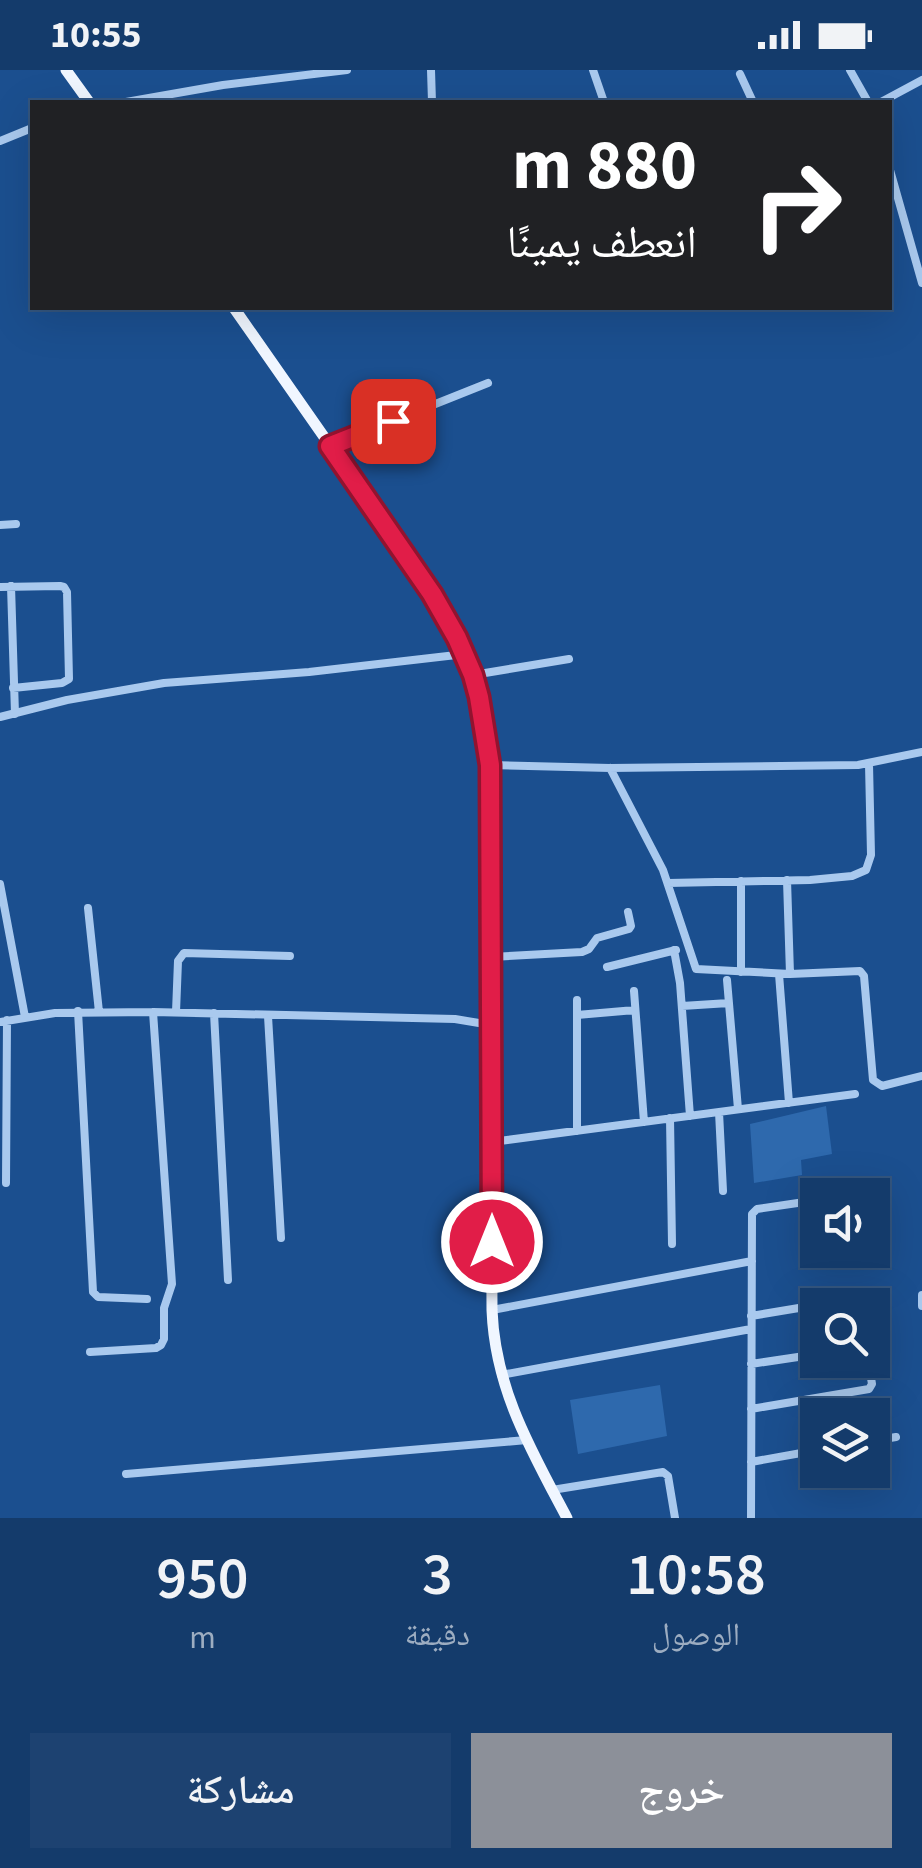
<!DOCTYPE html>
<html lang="ar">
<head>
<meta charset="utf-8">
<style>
  body { margin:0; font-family:"Source Sans 3","Noto Naskh Arabic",sans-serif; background:#1d4271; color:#f1f3f6; direction:rtl; height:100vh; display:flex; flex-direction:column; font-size:38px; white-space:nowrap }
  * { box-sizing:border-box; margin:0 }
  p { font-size:32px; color:#9dadc1 }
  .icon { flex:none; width:55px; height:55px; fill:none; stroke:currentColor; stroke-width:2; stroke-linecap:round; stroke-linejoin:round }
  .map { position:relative; height:1448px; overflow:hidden; direction:ltr }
  .side { display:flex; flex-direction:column; background:#143b6b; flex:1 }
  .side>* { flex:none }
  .banner { position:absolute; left:30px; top:30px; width:862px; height:210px; border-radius:0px; box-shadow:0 10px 40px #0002,0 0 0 2px #33557e; direction:rtl; background:#202124; color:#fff; overflow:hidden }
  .buttons { position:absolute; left:800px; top:1108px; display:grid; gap:20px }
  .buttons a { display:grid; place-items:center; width:90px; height:90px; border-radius:0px; background:#143b6b; box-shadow:0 10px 40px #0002,0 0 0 2px #33557e; font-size:50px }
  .pin { position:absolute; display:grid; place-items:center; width:85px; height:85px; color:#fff; margin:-42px; border-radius:20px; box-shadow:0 5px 15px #0006 }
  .me { position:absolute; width:110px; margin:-55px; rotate:0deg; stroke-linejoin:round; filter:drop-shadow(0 0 8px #0008) }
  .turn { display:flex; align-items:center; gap:35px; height:210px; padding:0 30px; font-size:45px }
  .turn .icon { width:130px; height:130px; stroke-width:2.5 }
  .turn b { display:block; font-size:70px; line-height:85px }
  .eta { display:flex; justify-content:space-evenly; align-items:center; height:170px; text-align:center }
  .eta b { font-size:60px; font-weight:600; line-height:70px }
  .action { display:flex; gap:20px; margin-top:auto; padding:20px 30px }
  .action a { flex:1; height:115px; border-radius:0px; background:#8c9099; color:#fff; font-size:40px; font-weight:600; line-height:115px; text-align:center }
  .action a+a { background:#1d4271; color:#f1f3f6 }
  .status { display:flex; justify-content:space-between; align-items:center; height:70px; padding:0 50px; background:#143b6b; direction:ltr }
  .status svg { height:28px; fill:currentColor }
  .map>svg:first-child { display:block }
  .green { fill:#2e69ad }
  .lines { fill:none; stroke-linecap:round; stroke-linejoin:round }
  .street { stroke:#a9c9ee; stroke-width:8 }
  .primary { stroke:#f0f6ff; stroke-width:11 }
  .route-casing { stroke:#92132f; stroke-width:25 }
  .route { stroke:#e11d48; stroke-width:18 }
</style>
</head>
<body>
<div class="status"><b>10:55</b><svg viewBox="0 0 49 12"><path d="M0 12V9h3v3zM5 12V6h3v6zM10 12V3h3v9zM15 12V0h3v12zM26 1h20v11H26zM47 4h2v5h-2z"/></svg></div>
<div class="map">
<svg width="922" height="1448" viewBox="0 0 922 1448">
  <rect width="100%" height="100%" fill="#1b4f8f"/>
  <path class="green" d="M826,1036L832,1084L801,1090L802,1105L754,1113L750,1054Z
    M660,1315L667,1366L578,1384L570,1330Z"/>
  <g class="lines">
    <path class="street" d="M431,0L432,32
      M593,0L604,32
      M850,0L868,32
      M740,4L753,32
      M126,32L223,15L347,0
      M881,32L922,10
      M0,71L32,58
      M890,100L922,213
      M330,376L488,313
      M0,455L16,454
      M11,516L15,644
      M0,517L60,516L64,517L67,522L69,609L62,613L13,618
      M473,605L569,589
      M0,647L67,630L164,613L309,602L465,584
      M490,695L610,698L858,695L922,682
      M610,698L663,800L696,899L790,904L860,901L864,906L873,1010L882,1016L922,1006
      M787,810L790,904
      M741,811V902
      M668,813L810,810L852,806L866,800L871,785L869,694
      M0,814L25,947
      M88,838L99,942
      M674,880L680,913L690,1046
      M491,887L582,882L589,879L597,868L629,859L631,856L628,842
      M607,897L676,880
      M779,904L789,1033
      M727,910L738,1039
      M634,921L644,1052
      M577,930V1061
      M682,936L729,933
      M78,941L93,1222L98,1227L147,1229
      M176,942L178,891L184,883L290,886
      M214,943L228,1210
      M577,945L635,940
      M268,946L281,1168
      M0,952L55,943L153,942
      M719,1042L723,1121
      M670,1048L672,1174
      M492,1072L855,1024
      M6,1113L7,950
      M922,1225V1236
      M492,1240L752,1191
      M751,1246L877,1225
      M90,1282L156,1278L161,1275L164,1269V1238L172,1214L153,942L455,949L491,955
      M751,1294L818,1284
      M501,1305L751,1259
      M751,1339L869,1319L872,1314L868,1290
      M872,1371L896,1367
      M751,1392L818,1380
      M126,1404L527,1370
      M552,1420L663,1402L668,1406L675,1448
      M751,1448L752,1144L757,1139L818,1130"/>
    <path class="primary" d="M66,0L89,32
      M234,238L394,467L432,524L457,567L473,605L479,627L490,695L492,1240C495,1319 531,1380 567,1448"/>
  </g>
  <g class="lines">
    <g class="route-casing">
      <path id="route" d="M393,351L330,376L432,524L457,568L473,605L479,627L490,695L492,1172"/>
    </g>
    <use href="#route" class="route"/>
  </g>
</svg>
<div class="buttons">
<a><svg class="icon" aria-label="sound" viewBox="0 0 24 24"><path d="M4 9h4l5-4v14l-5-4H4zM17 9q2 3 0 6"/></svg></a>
<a><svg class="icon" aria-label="search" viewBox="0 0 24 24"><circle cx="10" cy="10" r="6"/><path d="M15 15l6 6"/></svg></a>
<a><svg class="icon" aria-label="layers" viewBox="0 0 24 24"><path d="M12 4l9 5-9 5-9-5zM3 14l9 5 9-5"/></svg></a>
</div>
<div class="pin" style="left:393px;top:351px;background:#d93025"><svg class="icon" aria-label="arrive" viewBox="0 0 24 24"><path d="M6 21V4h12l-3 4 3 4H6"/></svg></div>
<svg class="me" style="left:492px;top:1172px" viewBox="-20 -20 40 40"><circle r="17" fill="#e11d48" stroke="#fff" stroke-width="3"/><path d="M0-11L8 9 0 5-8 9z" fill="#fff"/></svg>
<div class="banner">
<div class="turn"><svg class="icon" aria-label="right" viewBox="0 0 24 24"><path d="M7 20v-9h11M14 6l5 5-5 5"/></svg><div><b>880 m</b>انعطف يمينًا</div></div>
</div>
</div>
<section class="side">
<div class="eta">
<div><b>10:58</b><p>الوصول</p></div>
<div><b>3</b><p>دقيقة</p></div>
<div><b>950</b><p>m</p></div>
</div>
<div class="action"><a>خروج</a><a>مشاركة</a></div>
</section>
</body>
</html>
